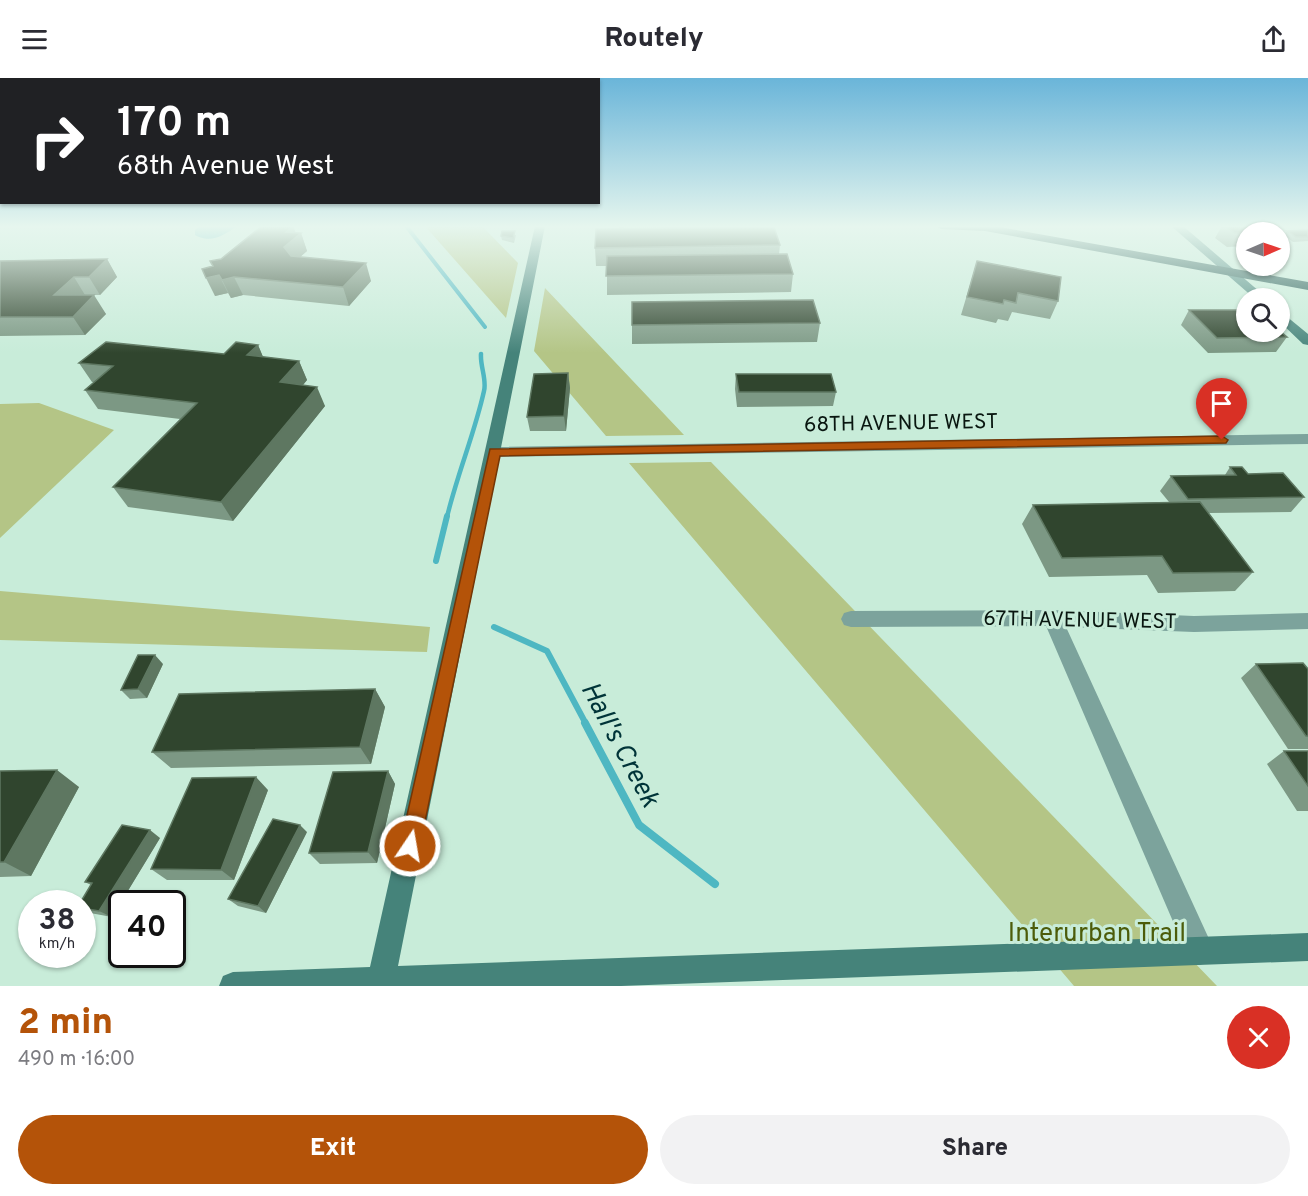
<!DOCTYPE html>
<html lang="en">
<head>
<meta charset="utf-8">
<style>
  body { margin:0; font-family:Overpass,sans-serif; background:#f2f2f3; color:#2b2b33; height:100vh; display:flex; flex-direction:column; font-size:22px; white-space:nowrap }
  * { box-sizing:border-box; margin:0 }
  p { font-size:20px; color:#7c7c81 }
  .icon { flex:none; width:33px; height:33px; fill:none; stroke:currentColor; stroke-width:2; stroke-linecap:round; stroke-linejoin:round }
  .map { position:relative; height:908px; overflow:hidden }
  .details { display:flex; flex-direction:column; background:#fff; flex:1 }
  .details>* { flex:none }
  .hud { position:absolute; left:0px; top:0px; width:600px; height:126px; box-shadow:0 2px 4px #0004; background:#202124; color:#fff; overflow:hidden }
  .needle { width:39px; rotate:88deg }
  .buttons { position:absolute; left:1236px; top:144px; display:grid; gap:12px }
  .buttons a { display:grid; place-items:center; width:54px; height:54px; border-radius:50%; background:#fff; box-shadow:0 2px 4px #0004; font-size:30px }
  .speed { position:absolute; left:18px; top:812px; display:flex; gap:12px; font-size:30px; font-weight:700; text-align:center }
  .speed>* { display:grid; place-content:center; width:78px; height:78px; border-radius:50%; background:#fff; box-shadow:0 2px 4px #0004; line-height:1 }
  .speed small { font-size:15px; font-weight:400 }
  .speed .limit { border:3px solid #111; border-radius:9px; background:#fff; color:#111 }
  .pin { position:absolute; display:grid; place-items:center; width:51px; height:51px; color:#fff; margin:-62px -26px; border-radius:50% 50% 50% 0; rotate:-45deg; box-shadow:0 0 6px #0007 }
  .pin .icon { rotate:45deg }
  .me { position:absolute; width:66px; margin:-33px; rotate:12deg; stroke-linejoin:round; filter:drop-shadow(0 0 4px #0008) }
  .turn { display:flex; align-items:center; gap:21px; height:126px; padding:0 18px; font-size:27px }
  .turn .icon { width:78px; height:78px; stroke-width:2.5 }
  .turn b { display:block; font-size:42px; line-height:51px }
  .round { display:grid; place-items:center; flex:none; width:63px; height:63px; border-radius:32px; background:#f2f2f3 }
  .summary { display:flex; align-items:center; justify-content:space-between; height:102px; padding:0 18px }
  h1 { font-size:36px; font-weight:800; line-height:45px; color:#b45309 }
  .primary-button { display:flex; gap:12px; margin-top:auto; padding:12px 18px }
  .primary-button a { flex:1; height:69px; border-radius:36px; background:#b45309; color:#fff; font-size:24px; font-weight:800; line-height:69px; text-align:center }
  .primary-button a+a { background:#f2f2f3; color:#2b2b33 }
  header { display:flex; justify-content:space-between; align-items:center; height:78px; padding:0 18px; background:#fff; font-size:27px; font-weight:800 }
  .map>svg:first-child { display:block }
  .green { fill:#b4c586 }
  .water { fill:#4eb7c2 }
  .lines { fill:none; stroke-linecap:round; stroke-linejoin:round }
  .stream-far3 { stroke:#4eb7c2; stroke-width:4 }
  .stream-far2 { stroke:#4eb7c2; stroke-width:4.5 }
  .stream-far1 { stroke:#4eb7c2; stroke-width:6 }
  .stream { stroke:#4eb7c2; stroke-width:8 }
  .street { fill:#7ca39c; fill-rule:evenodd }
  .secondary { fill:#45837a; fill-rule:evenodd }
  .highway { fill:#1c534c; fill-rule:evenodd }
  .wall { fill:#7c9884 }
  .shaded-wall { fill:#5e7761 }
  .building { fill:#30452e; stroke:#5e7761; stroke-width:1.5 }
  .route { fill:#b45309; stroke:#753606; stroke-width:1.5 }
  .labels { text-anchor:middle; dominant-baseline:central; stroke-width:6; stroke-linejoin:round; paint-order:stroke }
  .street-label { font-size:21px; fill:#091610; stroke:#c8ecd9 }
  .near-park-label { font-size:26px; fill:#4c5c0a; stroke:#c8ecd9 }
  .near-water-label { font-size:27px; font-style:italic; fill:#003438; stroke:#c8ecd9 }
</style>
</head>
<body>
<header><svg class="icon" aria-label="menu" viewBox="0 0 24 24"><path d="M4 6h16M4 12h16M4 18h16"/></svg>Routely<svg class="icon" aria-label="share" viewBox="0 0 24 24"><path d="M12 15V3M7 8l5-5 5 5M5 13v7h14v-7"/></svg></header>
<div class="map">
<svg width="1308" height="908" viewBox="0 0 1308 908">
  <rect width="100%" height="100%" fill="#c8ecd9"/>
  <path class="green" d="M425,148H482L518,185L506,240Z
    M545,210L684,357L606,358L534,273Z
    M39,325L114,352L0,460V326Z
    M711,384L1217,908H1074L629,385Z
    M0,513L430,549L427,574L0,562Z"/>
  <path class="water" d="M200,148H237C225,157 210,166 195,157V152Z"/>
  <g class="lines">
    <path class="stream-far3" d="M406,148L485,249"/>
    <path class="stream-far2" d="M447,439C457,397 475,354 484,313C487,302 480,288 481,276"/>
    <path class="stream-far1" d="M436,483L447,438
      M494,549L547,573L586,646"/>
    <path class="stream" d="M585,645L639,747L715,806"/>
    <path class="street" d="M1308,356V366L494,379L486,374L494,369Z
      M1052,532L1194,538L1308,535V551L1194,554L1066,549L1210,863L1214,873L1210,883L1200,887L1190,883L1046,548L851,549L844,547L841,541L844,535L851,533Z"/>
    <path class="secondary" d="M535,148H545L398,888L1308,855V883L621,908H219L223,898L233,894L370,889Z
      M1171,148H1183L1267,220H1254Z
      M1280,233L1308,256V267L1303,266L1280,244Z"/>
    <path class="highway" d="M936,148H994L1308,204V212L985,153L941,151Z"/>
  </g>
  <path class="wall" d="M618,148H641L619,150Z
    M1222,148H1263L1246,154V168L1227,169L1215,160Z
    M1308,152V163L1293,164L1284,157L1287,153Z
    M296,155H301L307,173L300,179L371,203L349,228L243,217L231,220L228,215L215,218L213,188L221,181Z
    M516,157L514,165L502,162L501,158Z
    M780,167L779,176L793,196L791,214L607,217V188H596L595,170Z
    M107,181L117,199L100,217H85L106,236L85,257L0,258V183Z
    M977,183L1058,223L1050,241L1012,234L1008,243L998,241L996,245L961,237Z
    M1189,232L1287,259L1276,274L1208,275L1181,247Z
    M820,245L817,264L632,266V247Z
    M258,267L263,279L299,283L307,302L303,307L325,328L233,443L128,429L113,409L180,341L98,331L85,312L94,304H92L79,285L224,276Z
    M568,295L570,310L566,353H530L527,339Z
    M736,296L836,314L833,328L737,329L735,311Z
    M1230,389L1304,419L1291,434L1209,435L1253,494L1235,513L1158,515L1147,497L1049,499L1022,446L1033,427L1169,424L1160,413L1171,398L1225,397Z
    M163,586L147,620L130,621L121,612Z
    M1256,586L1308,591V671H1288L1241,600Z
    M375,611L385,629L371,686L171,690L152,674Z
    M1284,673H1308V733H1297L1267,686Z
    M0,693L79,709L31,798L0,799Z
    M388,693L395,706L377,785L320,786L309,775Z
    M268,712L234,802H167L151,791Z
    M307,754L266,835L238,828L228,821Z
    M160,760L112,839L90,835L82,831V825L91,807L85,804Z"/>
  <path class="shaded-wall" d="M293,148L297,158L301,155L307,173L291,187L284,169L286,154Z
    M107,181L117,199L100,217L89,199Z
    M366,185L371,203L349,228L343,209Z
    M219,197L228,215L215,218L206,200Z
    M74,199L85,217H54Z
    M234,199L243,217L231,220L222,202Z
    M94,217L106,236L85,257L73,239Z
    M258,267L266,286L247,277Z
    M299,283L307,302L289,324L280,304Z
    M568,295L570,310L566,353L564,338Z
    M317,309L325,328L233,443L221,424Z
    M155,577L163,586L147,620L138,611Z
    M375,611L385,629L371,686L360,669Z
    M57,692L79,709L31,798L4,784Z
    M388,693L395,706L377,785L368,774Z
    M256,699L268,712L234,802L221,792Z
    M300,747L307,754L266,835L258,828Z
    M150,752L160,760L112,839L99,833Z"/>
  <path class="building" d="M262,148H293L286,154L301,155L284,169L291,178L366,185L343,209L234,199L222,202L219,197L206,200L202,191L213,188L210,183L221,181Z
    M1225,148H1263L1272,154L1235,155Z
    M774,149L780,167L595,170L596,151Z
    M1308,152V159H1296L1287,153Z
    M502,153H515L513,160L501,158Z
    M787,176L793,196L606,198L607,178Z
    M107,181L89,199H74L54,217H94L73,239H0V183Z
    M977,183L1061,199L1058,223L1018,215L1016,225L1004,222L1003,226L967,219Z
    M813,222L820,245L632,247V224Z
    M1189,232H1246V254L1280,253L1287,259L1217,260Z
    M106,264L224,276L236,264L258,267L247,277L299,283L280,304L317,309L221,424L113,409L197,325L85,312L113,288L79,285Z
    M568,295L564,338L527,339L534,296Z
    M736,296H831L836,314H739Z
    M1230,389H1242L1248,396L1283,395L1304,419L1188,421L1171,398L1236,397Z
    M1200,424L1253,494L1173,495L1162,478L1062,480L1033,427Z
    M138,577H155L138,611L121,612Z
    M1303,585L1308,591V658H1306L1256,586Z
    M375,611L360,669L152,674L179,616Z
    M1284,673H1308V708Z
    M57,692L4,784H0V693Z
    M388,693L368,774L309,775L333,694Z
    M256,699L221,792L151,791L192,700Z
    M273,741L300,747L258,828L228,821Z
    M122,747L150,752L99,833L82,830V825H80L92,805L85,804Z"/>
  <linearGradient id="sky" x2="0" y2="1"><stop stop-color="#6ab5d9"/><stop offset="0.54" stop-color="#e6f6ee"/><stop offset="1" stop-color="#e6f6ee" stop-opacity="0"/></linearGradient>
  <rect width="1308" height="275" fill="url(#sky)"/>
  <path class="route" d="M1222,358L1228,362L1226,365L500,378L420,768L417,775L410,777L403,775L400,768L490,371Z"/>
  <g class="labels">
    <g class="street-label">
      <text transform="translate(901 346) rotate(-1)">68TH AVENUE WEST</text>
      <text transform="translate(1080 543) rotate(1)">67TH AVENUE WEST</text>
    </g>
    <g class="near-park-label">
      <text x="1097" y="856">Interurban Trail</text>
    </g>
    <g class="near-water-label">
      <text transform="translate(619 667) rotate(62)">Hall's Creek</text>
    </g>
  </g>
</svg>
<div class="buttons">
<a><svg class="needle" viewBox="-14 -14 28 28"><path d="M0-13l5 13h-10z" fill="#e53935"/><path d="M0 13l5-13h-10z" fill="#7c7c81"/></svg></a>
<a><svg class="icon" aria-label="search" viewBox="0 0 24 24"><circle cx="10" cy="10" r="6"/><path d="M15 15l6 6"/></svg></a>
</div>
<div class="speed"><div>38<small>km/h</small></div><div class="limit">40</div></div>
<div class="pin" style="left:1222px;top:362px;background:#d93025"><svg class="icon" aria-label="arrive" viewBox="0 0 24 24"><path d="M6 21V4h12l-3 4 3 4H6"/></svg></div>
<svg class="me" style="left:410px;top:768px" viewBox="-20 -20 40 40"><circle r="17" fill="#b45309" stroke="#fff" stroke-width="3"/><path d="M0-11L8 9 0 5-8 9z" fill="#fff"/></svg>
<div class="hud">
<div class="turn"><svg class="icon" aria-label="right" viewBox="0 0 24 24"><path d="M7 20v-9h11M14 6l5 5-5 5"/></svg><div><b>170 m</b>68th Avenue West</div></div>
</div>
</div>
<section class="details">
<div class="summary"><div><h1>2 min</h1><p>490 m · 16:00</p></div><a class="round" style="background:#d93025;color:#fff"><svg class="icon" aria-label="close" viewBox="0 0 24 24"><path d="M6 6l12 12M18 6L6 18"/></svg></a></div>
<div class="primary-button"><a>Exit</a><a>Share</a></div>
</section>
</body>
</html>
